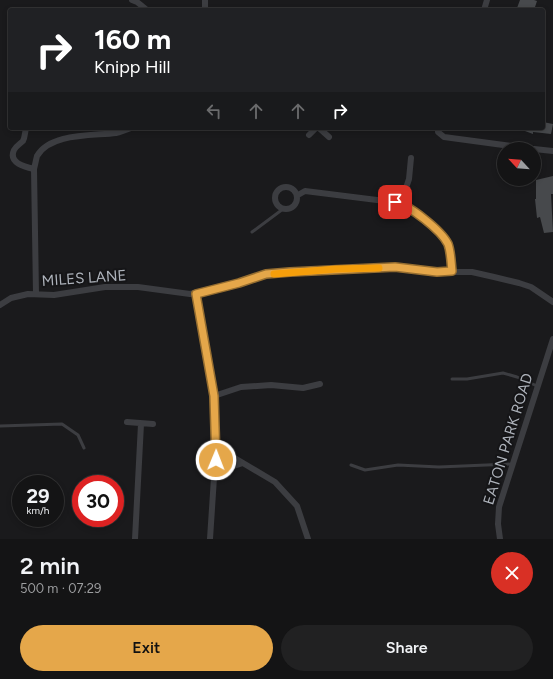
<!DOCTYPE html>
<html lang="en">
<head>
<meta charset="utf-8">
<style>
  body { margin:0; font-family:Figtree,sans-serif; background:#212122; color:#f1f3f6; height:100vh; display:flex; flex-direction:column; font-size:15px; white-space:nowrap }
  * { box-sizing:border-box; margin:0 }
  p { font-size:13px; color:#9d9ea0 }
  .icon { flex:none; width:22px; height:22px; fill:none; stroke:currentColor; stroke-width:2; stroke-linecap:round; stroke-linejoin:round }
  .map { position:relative; height:539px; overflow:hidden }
  .panel { display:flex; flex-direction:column; background:#141415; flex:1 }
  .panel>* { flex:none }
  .hud { position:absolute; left:8px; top:8px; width:537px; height:122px; border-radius:4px; box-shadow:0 2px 6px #0003,0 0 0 1px #333334; background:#202124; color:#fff; overflow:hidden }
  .needle { width:26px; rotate:296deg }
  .buttons { position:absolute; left:497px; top:142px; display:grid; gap:8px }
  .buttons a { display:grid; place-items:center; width:44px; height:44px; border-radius:50%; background:#141415; box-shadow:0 2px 6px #0003,0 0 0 1px #333334; font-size:20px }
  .speed { position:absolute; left:12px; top:475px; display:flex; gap:8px; font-size:20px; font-weight:700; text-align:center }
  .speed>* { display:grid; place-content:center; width:52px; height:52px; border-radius:50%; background:#141415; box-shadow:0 2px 6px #0003,0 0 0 1px #333334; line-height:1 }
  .speed small { font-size:10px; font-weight:400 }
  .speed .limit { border:6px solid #d22; background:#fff; color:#111 }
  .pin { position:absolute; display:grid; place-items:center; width:34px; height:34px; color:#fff; margin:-17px; border-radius:8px; box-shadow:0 2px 6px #0006 }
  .me { position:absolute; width:44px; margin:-22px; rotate:1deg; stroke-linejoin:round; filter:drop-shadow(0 0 3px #0008) }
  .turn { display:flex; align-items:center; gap:14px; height:84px; padding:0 20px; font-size:18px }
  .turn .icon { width:52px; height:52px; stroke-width:2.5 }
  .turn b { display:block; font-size:28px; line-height:34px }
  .lanes { display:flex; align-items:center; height:38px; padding:0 20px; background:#0003; justify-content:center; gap:20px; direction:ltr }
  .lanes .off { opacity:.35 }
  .round { display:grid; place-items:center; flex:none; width:42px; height:42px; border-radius:21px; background:#212122 }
  .headline { display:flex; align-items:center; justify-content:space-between; height:68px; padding:0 20px }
  h1 { font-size:24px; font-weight:600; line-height:30px }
  .button { display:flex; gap:8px; margin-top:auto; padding:8px 20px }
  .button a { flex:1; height:46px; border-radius:24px; background:#e5a74a; color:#111; font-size:16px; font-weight:600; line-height:46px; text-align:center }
  .button a+a { background:#212122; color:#f1f3f6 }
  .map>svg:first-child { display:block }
  .building { fill:#47494c }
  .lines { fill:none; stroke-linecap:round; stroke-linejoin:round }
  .service { stroke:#3c3d41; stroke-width:3 }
  .minor { stroke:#3c3d41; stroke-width:6 }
  .route-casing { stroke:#956d30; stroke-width:10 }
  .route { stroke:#e5a74a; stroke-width:7 }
  .slow { stroke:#f59e0b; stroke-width:7 }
  .labels { text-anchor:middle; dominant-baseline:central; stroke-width:4; stroke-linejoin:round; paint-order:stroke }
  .street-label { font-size:15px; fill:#aeb3bb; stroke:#151517 }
</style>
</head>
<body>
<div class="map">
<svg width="553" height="539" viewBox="0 0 553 539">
  <rect width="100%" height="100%" fill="#1a1a1c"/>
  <path class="building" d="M520,0H534L537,1L534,10H522L517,8Z
    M543,122L553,124L551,134L533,132V134L517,128H543Z
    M553,176V194H551L553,232L544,233L540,217L537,218L535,199H536V180Z"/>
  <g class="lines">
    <path class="service" d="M252,232L283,209
      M452,379H467L503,373L517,377L537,386
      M0,426L62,424L78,435L84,448
      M351,465L365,470L398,465L439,467L512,464"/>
    <path class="minor" d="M132,0L137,2L147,10
      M205,0V10
      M484,10L487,0
      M26,128C25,132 25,137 23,141C20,144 16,146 14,150C8,163 25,167 34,169
      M319,128L329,137
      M438,128V132L444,137L533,149
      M309,135L316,128
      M534,149L553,151
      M275 198a11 11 0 1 1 22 0a11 11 0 1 1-22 0Z
      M298,195L305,191L401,203L417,213L443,236L448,245L452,271
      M401,203L409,179L411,158
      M36,294L34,169C35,165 36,160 37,156C50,133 92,136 116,133C121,132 126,130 131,128
      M196,294L214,396L216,447L210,539
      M0,305L11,298L28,294L54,295L105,287H138L190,294L239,283L266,275L336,269L395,267L437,272H472L494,277L519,283L531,287L553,302
      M214,396L241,387L271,385L303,388L320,384
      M127,422L153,424
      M216,447L275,482L297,506L308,539
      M215,472L243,463
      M135,539L141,424
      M500,539L498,524L499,507L553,339"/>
  </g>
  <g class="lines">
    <g class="route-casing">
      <path id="route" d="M216,460L214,396L196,294L239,283L266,274L290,272L395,267L437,272L452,271C451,263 451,252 448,244C441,230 409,205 395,202"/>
    </g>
    <use href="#route" class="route"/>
    <path class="slow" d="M274,274L336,269L379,268"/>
  </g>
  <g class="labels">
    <g class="street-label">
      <text transform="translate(84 278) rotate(-4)">MILES LANE</text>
      <text transform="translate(508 439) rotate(-73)">EATON PARK ROAD</text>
    </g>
  </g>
</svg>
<div class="buttons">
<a><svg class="needle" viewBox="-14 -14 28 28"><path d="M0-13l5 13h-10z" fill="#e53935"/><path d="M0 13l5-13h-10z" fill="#9d9ea0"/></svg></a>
</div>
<div class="speed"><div>29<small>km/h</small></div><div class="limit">30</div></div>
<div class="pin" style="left:395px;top:202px;background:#d93025"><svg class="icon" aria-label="arrive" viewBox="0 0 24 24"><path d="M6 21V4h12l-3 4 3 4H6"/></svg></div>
<svg class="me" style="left:216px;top:460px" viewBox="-20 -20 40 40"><circle r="17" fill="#e5a74a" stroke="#fff" stroke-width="3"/><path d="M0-11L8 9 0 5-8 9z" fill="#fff"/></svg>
<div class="hud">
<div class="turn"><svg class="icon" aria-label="right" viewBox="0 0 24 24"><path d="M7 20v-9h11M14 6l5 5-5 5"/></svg><div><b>160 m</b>Knipp Hill</div></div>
<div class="lanes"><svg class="icon off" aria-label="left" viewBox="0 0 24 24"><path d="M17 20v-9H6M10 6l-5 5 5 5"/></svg><svg class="icon off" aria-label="ahead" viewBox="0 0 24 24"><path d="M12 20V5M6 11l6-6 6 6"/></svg><svg class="icon off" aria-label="ahead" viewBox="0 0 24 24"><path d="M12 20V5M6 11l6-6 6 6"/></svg><svg class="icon" aria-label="right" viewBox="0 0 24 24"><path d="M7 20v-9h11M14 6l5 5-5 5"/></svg></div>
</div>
</div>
<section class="panel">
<div class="headline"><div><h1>2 min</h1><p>500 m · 07:29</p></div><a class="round" style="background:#d93025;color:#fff"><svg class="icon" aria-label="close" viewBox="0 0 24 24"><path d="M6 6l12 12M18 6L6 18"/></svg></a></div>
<div class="button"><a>Exit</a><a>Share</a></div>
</section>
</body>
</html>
